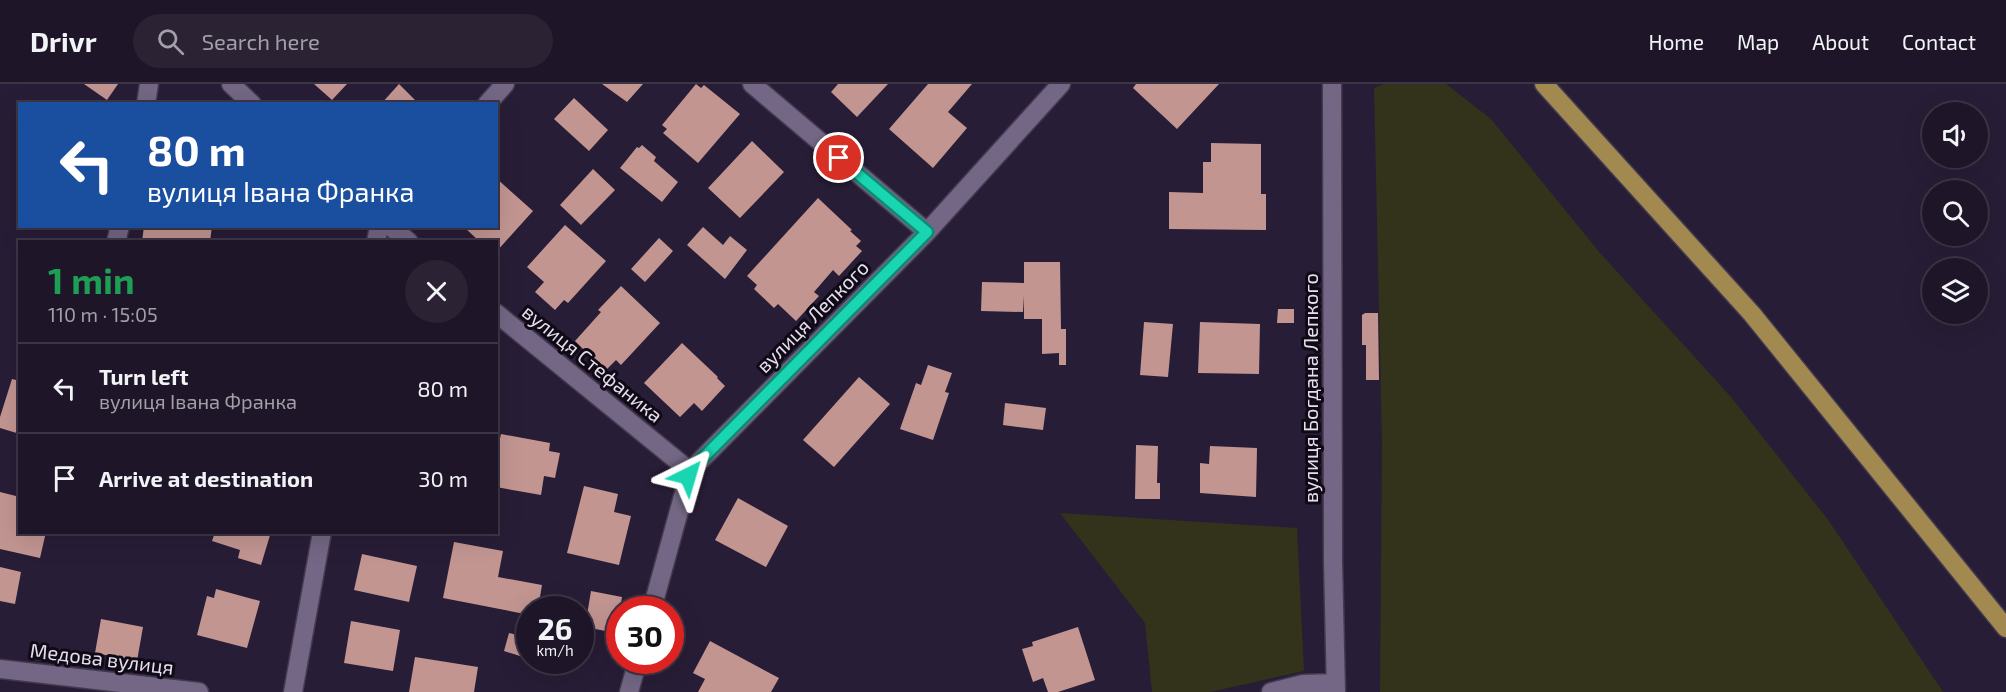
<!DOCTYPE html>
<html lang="en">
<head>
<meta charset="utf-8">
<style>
  body { margin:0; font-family:"Exo 2",sans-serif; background:#2b2334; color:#f1f3f6; height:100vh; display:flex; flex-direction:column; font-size:22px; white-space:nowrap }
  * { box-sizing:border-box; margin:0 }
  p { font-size:20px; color:#a19fa8 }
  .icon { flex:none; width:33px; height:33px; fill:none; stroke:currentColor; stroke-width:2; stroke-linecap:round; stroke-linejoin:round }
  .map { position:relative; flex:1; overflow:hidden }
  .drawer { position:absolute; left:18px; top:156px; width:480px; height:294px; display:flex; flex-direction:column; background:#1e1628; border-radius:0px; box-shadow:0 6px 24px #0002,0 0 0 2px #3c3545 }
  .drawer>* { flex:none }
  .hud { position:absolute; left:18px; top:18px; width:480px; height:126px; border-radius:0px; box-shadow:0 6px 24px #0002,0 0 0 2px #3c3545; background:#1a4fa0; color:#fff; overflow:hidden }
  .tools { position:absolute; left:1922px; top:18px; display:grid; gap:12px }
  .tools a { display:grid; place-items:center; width:66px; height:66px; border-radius:50%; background:#1e1628; box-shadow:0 6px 24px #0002,0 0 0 2px #3c3545; font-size:30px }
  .speed { position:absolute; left:516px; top:512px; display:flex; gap:12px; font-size:30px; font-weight:700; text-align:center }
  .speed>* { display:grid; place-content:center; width:78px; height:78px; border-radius:50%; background:#1e1628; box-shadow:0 6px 24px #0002,0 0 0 2px #3c3545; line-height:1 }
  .speed small { font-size:15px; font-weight:400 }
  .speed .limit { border:9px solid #d22; background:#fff; color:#111 }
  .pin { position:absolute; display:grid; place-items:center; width:51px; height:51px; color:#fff; margin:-26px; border:3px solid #fff; border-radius:50%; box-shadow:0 2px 6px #0007 }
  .me { position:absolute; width:66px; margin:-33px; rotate:40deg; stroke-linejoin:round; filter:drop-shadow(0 0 4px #0008) }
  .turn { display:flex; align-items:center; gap:21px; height:126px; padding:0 30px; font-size:27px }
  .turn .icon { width:78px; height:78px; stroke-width:2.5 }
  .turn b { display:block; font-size:42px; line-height:51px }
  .round { display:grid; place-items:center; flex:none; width:63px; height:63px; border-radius:32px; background:#2b2334 }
  .overview { display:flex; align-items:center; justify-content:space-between; height:102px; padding:0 30px }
  h1 { font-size:36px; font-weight:700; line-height:45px; color:#1e9e55 }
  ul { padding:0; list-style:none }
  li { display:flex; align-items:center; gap:18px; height:90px; padding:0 30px; border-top:2px solid #3c3545 }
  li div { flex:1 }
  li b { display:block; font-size:22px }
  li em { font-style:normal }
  header { display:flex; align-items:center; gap:36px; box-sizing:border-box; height:84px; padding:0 30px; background:#1e1628; border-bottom:2px solid #3c3545 }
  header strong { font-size:28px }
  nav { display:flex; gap:33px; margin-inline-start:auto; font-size:21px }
  .search { width:420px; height:54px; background:#2b2334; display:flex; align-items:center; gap:15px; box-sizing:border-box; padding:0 21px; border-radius:33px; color:#a19fa8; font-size:22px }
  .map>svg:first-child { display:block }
  .green { fill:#32331a }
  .building { fill:#c29591 }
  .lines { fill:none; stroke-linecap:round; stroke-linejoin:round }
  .minor-casing { stroke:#443a4f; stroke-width:21 }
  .major-casing { stroke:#443a4f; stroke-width:21 }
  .minor { stroke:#736785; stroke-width:18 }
  .major { stroke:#a1894f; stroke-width:18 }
  .route-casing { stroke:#108a74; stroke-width:15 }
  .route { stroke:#19d5b2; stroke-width:10 }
  .labels { text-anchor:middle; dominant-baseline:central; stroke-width:6; stroke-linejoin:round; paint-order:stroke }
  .street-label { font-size:20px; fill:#e5deef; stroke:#0f0a15 }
</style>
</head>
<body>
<header>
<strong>Drivr</strong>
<div class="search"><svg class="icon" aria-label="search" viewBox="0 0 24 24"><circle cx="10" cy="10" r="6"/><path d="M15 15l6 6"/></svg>Search here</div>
<nav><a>Home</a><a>Map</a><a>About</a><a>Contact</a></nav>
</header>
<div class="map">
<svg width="2006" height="608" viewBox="0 0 2006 608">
  <rect width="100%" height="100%" fill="#281d36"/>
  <path class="green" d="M1384,0H1446L1491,35L1600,169L1731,313L1829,437L1943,608H1380L1382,358L1374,4Z
    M1060,429L1297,444L1304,587L1210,608H1152L1145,539Z"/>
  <path class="building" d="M84,0H118L107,16Z
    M314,0H347L332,16Z
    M399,0L419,20H381Z
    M602,0H643L627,18Z
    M696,0L701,4L704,1L740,30L698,79L663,49L667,45L662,41Z
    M838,0H888L857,33L831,8Z
    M928,0H972L948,28L967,44L933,84L889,45Z
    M1136,0H1219L1177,45L1133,4Z
    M574,14L608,46L589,67L554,35Z
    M752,57L784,88L740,134L708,104Z
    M1211,59L1261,60V110H1266V146L1169,145V108L1203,109V78H1211Z
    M642,61L656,73L654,77L678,98L662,118L620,84L637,63L639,64Z
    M593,85L615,106L581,141L560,121Z
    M496,94L533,127L496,168V158H480L463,142H496Z
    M818,114L852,146L850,147L861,157L856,162L862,167L839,192L833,186L814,208L819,212L796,237L778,220L774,224L754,205L757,201L747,192Z
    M565,141L606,177L568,219L564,216L555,226L535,208L544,198L527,183Z
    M144,142H212L210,158H142Z
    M703,143L723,161L730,152L747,166L725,195L687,161Z
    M659,154L673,167L645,198L631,185Z
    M1024,178H1060L1061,245H1066V281H1059V269L1042,270V235H1024V212L1023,228L981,227L982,198L1024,199Z
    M621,202L660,239L621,281L616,276L605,287L575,257L601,228L598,226Z
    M1278,225H1294V239H1277Z
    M1365,229H1378L1379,296H1366V261H1362V231Z
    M1144,238L1173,240L1168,293L1140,291Z
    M1200,238L1260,240L1259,290L1198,289Z
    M682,259L718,293L717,294L725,302L702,327L694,319L680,333L644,299Z
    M928,281L952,289L945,308L949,309L933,356L900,345L916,299L921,301Z
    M859,293L890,320L834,383L803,356Z
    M12,295L20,297V350L0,344V333Z
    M1005,319L1046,324L1043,346L1003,341Z
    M501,350L550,359L549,367L560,369L555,394L544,392L541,411L496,403V372Z
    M1136,361L1158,362L1157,399H1160V415H1135Z
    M1210,362L1257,364L1256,413L1200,409V379L1209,380Z
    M584,402L618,410L614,428L631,432L619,481L567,469Z
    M0,408L20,413V448H46L40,474L0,465Z
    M738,414L788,442L766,483L715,456Z
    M215,448H271L261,481L238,474L240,466L212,457Z
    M454,458L503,467L498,493L542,501L538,525H530V531L443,514Z
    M362,470L417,482L409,518L354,506Z
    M0,483L21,488L15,520L0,517Z
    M216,505L260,517L247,564L197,551L207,512L214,514Z
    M591,507L622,513L616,549L585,543Z
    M101,535L143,543L137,577L95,569Z
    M351,537L400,546L393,587L344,579Z
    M1078,543L1095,596L1058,608H1048L1043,594L1033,598L1022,565L1033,562L1032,558Z
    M509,549L526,553L520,572L504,567Z
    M710,557L779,594L771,608H698L705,595L693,589Z
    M415,573L478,583L474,608H409Z"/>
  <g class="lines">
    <g class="minor-casing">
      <path id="minor" d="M231,0L252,20
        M752,0L927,148
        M1332,0L1333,478L1336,608
        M146,20L149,0
        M487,20L505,0
        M390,142L409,158
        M116,158L120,142
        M376,158L379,142
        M496,229L690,387
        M652,525L690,387L927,148L1061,0
        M0,585L199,608
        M293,608L322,448
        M629,608L638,576
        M1271,608L1303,600L1336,599"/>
    </g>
    <g class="major-casing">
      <path id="major" d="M1544,0L1752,230L2006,544"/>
    </g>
    <use href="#minor" class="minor"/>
    <use href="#major" class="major"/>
  </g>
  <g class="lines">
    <g class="route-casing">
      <path id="route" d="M688,392L690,387L927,148L839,74"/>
    </g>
    <use href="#route" class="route"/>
  </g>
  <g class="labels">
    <g class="street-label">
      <text transform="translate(812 232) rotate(-45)">вулиця Лепкого</text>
      <text transform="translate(593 279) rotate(39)">вулиця Стефаника</text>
      <text transform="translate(1310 304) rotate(-90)">вулиця Богдана Лепкого</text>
      <text transform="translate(102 574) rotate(7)">Медова вулиця</text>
    </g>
  </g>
</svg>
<div class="tools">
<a><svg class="icon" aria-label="sound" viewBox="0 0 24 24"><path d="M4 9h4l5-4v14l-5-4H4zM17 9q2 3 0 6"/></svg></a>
<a><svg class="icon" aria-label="search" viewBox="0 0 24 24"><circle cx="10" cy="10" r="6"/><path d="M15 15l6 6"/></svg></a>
<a><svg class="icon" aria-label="layers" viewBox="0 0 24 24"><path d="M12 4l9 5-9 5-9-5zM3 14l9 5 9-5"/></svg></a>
</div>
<div class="speed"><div>26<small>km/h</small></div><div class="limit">30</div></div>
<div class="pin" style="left:839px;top:74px;background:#d93025"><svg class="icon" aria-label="arrive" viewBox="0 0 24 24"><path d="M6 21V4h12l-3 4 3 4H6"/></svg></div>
<svg class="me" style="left:688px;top:392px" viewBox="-20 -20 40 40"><path d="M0-17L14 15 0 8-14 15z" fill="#19d5b2" stroke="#fff" stroke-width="4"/></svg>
<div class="hud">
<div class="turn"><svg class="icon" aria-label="left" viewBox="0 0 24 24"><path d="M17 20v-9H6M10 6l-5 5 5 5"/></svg><div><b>80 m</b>вулиця Івана Франка</div></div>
</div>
<section class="drawer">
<div class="overview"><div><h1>1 min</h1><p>110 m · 15:05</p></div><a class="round"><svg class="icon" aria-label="close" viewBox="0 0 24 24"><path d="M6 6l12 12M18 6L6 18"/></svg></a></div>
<ul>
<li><svg class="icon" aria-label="left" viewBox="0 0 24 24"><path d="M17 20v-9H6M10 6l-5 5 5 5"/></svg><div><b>Turn left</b><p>вулиця Івана Франка</p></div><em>80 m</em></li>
<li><svg class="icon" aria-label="arrive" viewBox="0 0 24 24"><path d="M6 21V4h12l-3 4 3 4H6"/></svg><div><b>Arrive at destination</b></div><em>30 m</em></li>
</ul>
</section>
</div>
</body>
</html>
